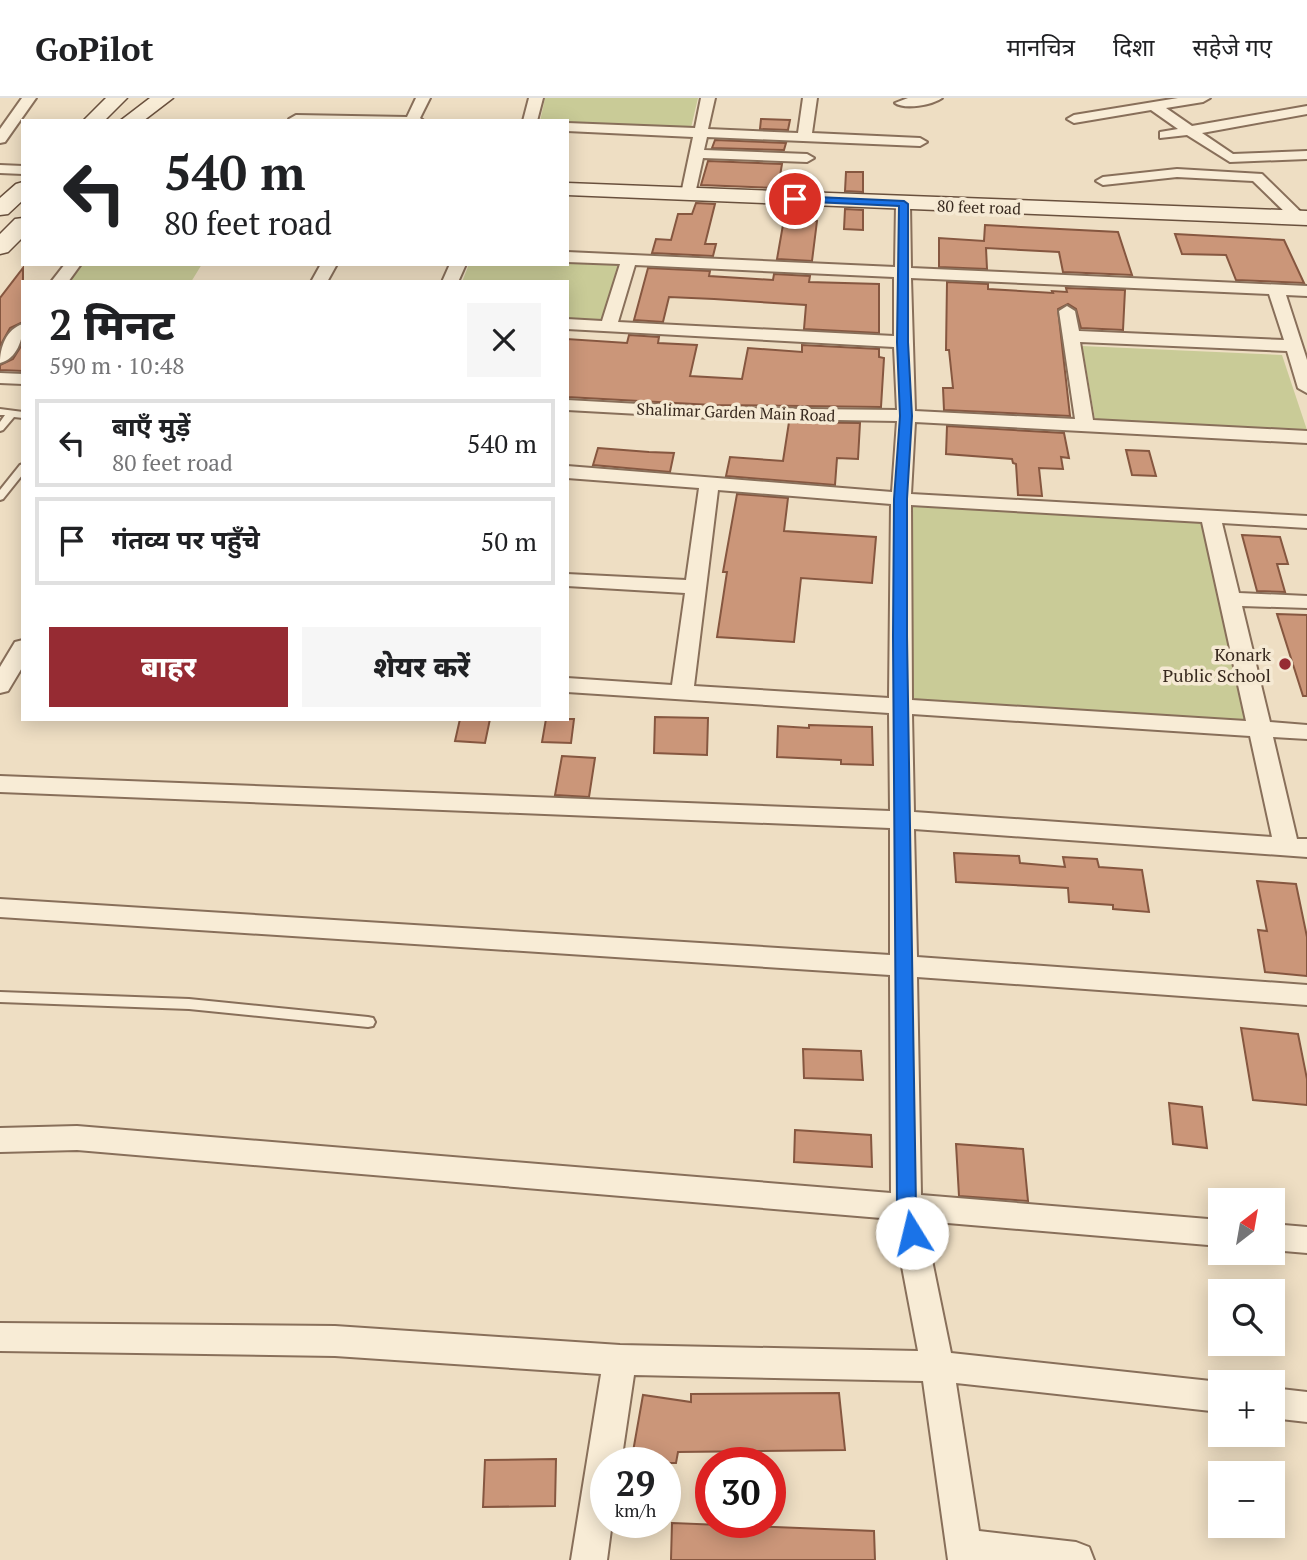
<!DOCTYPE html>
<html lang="hi">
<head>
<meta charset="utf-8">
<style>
  body { margin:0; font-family:"PT Serif","Noto Sans Devanagari",serif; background:#f6f6f6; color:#202124; height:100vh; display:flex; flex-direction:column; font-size:26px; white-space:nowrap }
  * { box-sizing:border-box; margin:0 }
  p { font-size:23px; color:#757577 }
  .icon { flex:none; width:38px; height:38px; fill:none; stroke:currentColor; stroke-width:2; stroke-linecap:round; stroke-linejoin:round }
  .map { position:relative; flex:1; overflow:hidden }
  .side { position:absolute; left:21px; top:182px; width:548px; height:441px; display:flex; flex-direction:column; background:#fff; border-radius:0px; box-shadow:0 4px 18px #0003 }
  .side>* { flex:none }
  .hud { position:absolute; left:21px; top:21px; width:548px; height:147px; border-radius:0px; box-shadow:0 4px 18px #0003; background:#fff; color:#202124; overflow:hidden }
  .needle { width:46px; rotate:31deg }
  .controls { position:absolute; left:1208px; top:1090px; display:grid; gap:14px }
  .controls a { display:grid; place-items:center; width:77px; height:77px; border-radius:0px; background:#fff; box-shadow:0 4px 18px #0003; font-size:35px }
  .speed { position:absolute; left:590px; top:1349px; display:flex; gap:14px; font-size:35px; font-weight:700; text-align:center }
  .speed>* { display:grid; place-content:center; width:91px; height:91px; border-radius:50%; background:#fff; box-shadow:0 4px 18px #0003; line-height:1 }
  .speed small { font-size:18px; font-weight:400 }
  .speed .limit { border:10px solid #d22; background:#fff; color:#111 }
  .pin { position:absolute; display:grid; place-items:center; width:60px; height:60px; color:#fff; margin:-30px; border:4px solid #fff; border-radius:50%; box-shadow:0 2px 7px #0007 }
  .me { position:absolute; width:77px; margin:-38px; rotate:351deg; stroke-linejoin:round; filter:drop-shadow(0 0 5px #0008) }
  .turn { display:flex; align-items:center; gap:24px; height:147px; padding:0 28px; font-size:32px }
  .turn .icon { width:91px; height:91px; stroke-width:2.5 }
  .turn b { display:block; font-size:49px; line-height:60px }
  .round { display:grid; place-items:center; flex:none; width:74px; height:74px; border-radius:0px; background:#f6f6f6 }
  .overview { display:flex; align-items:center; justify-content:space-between; height:119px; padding:0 28px }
  h1 { font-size:42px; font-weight:800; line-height:52px }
  .primary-button { display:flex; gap:14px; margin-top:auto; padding:14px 28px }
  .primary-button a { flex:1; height:80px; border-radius:0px; background:#962b33; color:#fff; font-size:28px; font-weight:800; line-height:80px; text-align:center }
  .primary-button a+a { background:#f6f6f6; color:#202124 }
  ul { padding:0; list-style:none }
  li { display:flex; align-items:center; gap:21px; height:88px; margin:0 14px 10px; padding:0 14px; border:4px solid #e0e0e0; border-radius:0px }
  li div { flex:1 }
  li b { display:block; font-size:26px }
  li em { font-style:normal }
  header { display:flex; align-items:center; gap:42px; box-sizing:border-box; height:98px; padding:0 35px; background:#fff; border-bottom:2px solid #e0e0e0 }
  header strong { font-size:33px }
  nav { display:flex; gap:38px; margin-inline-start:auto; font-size:24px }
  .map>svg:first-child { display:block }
  .green { fill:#c9cb97 }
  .building { fill:#cb9679; stroke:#865740; stroke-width:2 }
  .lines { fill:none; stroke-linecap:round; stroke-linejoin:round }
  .lane-casing { stroke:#886f5a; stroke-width:4 }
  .street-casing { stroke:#886f5a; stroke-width:4 }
  .secondary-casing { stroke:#69503d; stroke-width:3 }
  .lane { fill:#f8ecd6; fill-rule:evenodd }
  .street { fill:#f8ecd6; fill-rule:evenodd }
  .secondary { fill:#f8ecd6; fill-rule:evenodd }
  .route { fill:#1a73e8; stroke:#114b97; stroke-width:2 }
  .poi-dot { fill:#962b33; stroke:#f5e9d3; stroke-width:2.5 }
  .labels { text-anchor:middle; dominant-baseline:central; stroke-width:7; stroke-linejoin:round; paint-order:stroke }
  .far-street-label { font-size:16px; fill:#38291e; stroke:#f5e9d3 }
  .poi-label { font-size:18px; fill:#38291e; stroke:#f5e9d3; text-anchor:end }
</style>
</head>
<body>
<header>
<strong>GoPilot</strong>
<nav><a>मानचित्र</a><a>दिशा</a><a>सहेजे गए</a></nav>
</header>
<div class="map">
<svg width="1307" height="1462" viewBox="0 0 1307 1462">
  <rect width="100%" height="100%" fill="#eedec3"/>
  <path class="green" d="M545,0H698L690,34L567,33V23H540Z
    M567,161L619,163L602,222L567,220V184H462L469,166H567Z
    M82,166H202L191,184H69Z
    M1082,248L1282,257L1307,332L1095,321Z
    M901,401L1211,420L1260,631L901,609Z"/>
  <path class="building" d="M761,21L790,22L788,32L760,31Z
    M715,42L786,45L784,52L712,50Z
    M708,63L782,66L778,90L701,87Z
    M846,74H863V94L845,93Z
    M696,105L715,106L705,146H716L713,158L652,155L656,141L671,142L678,116H692Z
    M845,111L863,112V132L844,131Z
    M784,121L817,123L812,163L777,161Z
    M985,127L1118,134L1132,177L1063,174L1059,154L986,150L987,171L939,169V140L984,143Z
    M1175,136L1284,142L1304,185L1236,182L1226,157L1182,156Z
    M23,170V224L10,230L0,248V200Z
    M648,170L710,173L709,178L773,182L774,176L810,178L809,184L879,186V235L804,231L806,207L714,201L669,199L663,224L634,222Z
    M947,184L988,186V191L1053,195L1052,193L1067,194L1066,190L1125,192L1123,232L1081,230L1076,211L1068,206L1058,211L1070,318L944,312L943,290H953L949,252H946Z
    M629,237L659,239L658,245L697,247L690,278L742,281L748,250L802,254V247L879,251V259L884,260L881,309L712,307L567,299V241L627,245Z
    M23,245V273L0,272V267L13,261Z
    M789,324L860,325L858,361L837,360L835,387L726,378L730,359L783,363Z
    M947,328L1064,335L1069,360L1061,359L1063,371L1039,370L1042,398L1018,397L1016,366L1013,365L1012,361L946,356Z
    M598,350L649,354L674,355L670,374L593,367Z
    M1126,352L1149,353L1156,378L1132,377Z
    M737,396L788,400L784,433L876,439L872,485L801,480L794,544L717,539L727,474H723Z
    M1242,437L1280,439L1288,466H1277L1285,494L1257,493Z
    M1277,516L1307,517V598H1303Z
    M655,619L708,620L707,657L654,655Z
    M460,621H490L485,645L455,643Z
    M546,621H574L571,645L542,644Z
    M809,627L872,629L873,667L841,666V662L777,659L778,628L809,630Z
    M562,658L595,660L589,699L555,697Z
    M954,755L1019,758L1020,765L1065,769L1063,759L1097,761L1099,769L1142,772L1149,814L1113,811V807L1069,804L1068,790L956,784Z
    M1257,783L1296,786L1307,839V878L1265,874L1258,832L1267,833Z
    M1241,930L1298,936L1307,981V1007L1253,1002Z
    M803,951L861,953L863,982L804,980Z
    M1169,1005L1202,1009L1207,1050L1173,1046Z
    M795,1032L871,1037L872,1069L794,1064Z
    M956,1046L1023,1051L1028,1103L959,1098Z
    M839,1295L845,1352L678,1354L676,1365H631L643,1297L691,1304V1296Z
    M556,1361L555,1408L483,1409L485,1362Z
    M672,1425L874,1433L875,1462H671Z"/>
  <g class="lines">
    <g class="lane-casing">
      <path id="lane" d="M0,311L23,314V320L14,319L3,332L0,333V324L5,317H0Z
        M23,366V376L3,401L0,402V392L20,367Z
        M0,894L189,901L368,919L373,920L375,924L373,928L368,929L189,911L0,904Z"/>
    </g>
    <g class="street-casing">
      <path id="street" d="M22,0H36L5,44L0,45V31Z
        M416,0H430L420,20L424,23L289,21L296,17L407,19Z
        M529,0H543L537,23H523Z
        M701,0H715L708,31L798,35L803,0H817L812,35L920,40L927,44L920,48L707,39L704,52L807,56L814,60L807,64L703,60L695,96L688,100L681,96L693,39L567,33V25L695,30Z
        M908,0H942C932,7 905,12 895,5Z
        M1178,0H1210L1203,4L1166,10L1192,28L1307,8V16L1202,35L1233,56L1307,53V61L1230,64L1187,37L1160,40V34L1178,31L1151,12L1074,25L1067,21L1074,17Z
        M0,67L23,68V76L0,75Z
        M1177,71L1262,76L1307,120L1299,125L1294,123L1253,83L1177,79L1103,87L1096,83L1103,79Z
        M903,102L910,106L911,170L1307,188V198L1286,197L1307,262V295L1298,290L1287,253L1080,244L1093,322L1307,333V345L915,324L911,396L1307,418V430L1222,425L1239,495L1307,498V510L1242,508L1270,624L1307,627V641L1273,639L1297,741H1307V759L914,731L917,859L1307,887V907L917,879L921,1097L1220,1122V1148L924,1123L951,1255L1220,1284H1222H1220V1314L956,1285L979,1433L1076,1444L1089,1449L1094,1462H948L923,1283L634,1277L621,1365H606V1424H612L607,1462H571L601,1276L335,1258L0,1253V1225L335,1228L620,1247L918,1253L893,1121L77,1052L0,1054V1030L77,1028L891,1095L890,877L0,819V801L890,857V730L0,694V678L890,713L889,615L567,594V580L672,587L685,495L567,488V476L686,482L699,390L567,380V368L892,394L897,323L712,320L567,312V302L712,310L897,312L894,249L567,231V221L602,223L620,166L567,164V154L895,169L896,106ZM635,167L894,179V238L618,224ZM911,180L1269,196L1284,242L1079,233L1075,213L1067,208L1059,213L1075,321L915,313ZM718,392L891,406L889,600L694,588ZM911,407L1202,424L1246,623L912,602ZM912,616L1250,638L1272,739L914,714Z
        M65,166H81L68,184H51Z
        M321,166H337L327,184H311Z
        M450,166H466L458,184H442Z
        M23,226C23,241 17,261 0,265C0,250 6,231 23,226Z
        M0,275L23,276V286L0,285Z
        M23,542V568L8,593L0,595V569L15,544Z
        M1272,1126L1307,1129V1155L1272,1152Z
        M1272,1290L1307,1294V1324L1272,1320Z"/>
    </g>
    <g class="secondary-casing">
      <path id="secondary" d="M106,0H127L104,23H83Z
        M150,0H173L143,23H120Z
        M23,84V102L8,116L0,117V100L16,86Z
        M567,85L1307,113V127L567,97Z
        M23,120V139L8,154L0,156V136L15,121Z"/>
    </g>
    <use href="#lane" class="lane"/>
    <use href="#street" class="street"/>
    <use href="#secondary" class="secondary"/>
  </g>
  <path class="route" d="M795,98L904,103L908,106V244L912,318L907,401V538L916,1109L922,1135L919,1141L912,1144L905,1141L897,1109L893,538L894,401L900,318L897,244L899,108L792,103L790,101Z"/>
  <circle class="poi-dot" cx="1285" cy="566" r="7"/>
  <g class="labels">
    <g class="far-street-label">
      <text transform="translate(979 109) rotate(2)">80 feet road</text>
      <text transform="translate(736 314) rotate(2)">Shalimar Garden Main Road</text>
    </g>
    <g class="poi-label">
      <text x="1271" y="556">Konark<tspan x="1271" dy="21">Public School</tspan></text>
    </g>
  </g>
</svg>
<div class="controls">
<a><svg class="needle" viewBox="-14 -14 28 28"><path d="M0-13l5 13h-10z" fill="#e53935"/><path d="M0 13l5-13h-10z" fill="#757577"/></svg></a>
<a><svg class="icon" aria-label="search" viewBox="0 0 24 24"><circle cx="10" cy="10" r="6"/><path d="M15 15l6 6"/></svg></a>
<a>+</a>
<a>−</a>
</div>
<div class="speed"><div>29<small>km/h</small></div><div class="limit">30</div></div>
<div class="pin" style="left:795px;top:101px;background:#d93025"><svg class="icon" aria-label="arrive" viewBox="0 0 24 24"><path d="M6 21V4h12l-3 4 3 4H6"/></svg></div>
<svg class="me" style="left:912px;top:1135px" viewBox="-20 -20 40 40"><circle r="19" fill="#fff"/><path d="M0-13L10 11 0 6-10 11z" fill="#1a73e8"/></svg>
<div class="hud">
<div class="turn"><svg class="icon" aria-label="left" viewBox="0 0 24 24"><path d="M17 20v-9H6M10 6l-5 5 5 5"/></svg><div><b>540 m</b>80 feet road</div></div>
</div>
<section class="side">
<div class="overview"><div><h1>2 मिनट</h1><p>590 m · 10:48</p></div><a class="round"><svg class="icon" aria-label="close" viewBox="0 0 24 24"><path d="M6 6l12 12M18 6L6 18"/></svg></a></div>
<ul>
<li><svg class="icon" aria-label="left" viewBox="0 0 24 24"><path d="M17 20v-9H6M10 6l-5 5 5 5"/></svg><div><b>बाएँ मुड़ें</b><p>80 feet road</p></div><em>540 m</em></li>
<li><svg class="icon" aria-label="arrive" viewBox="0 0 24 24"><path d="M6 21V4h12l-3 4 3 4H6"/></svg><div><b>गंतव्य पर पहुँचे</b></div><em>50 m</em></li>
</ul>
<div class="primary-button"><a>बाहर</a><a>शेयर करें</a></div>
</section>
</div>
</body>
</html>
